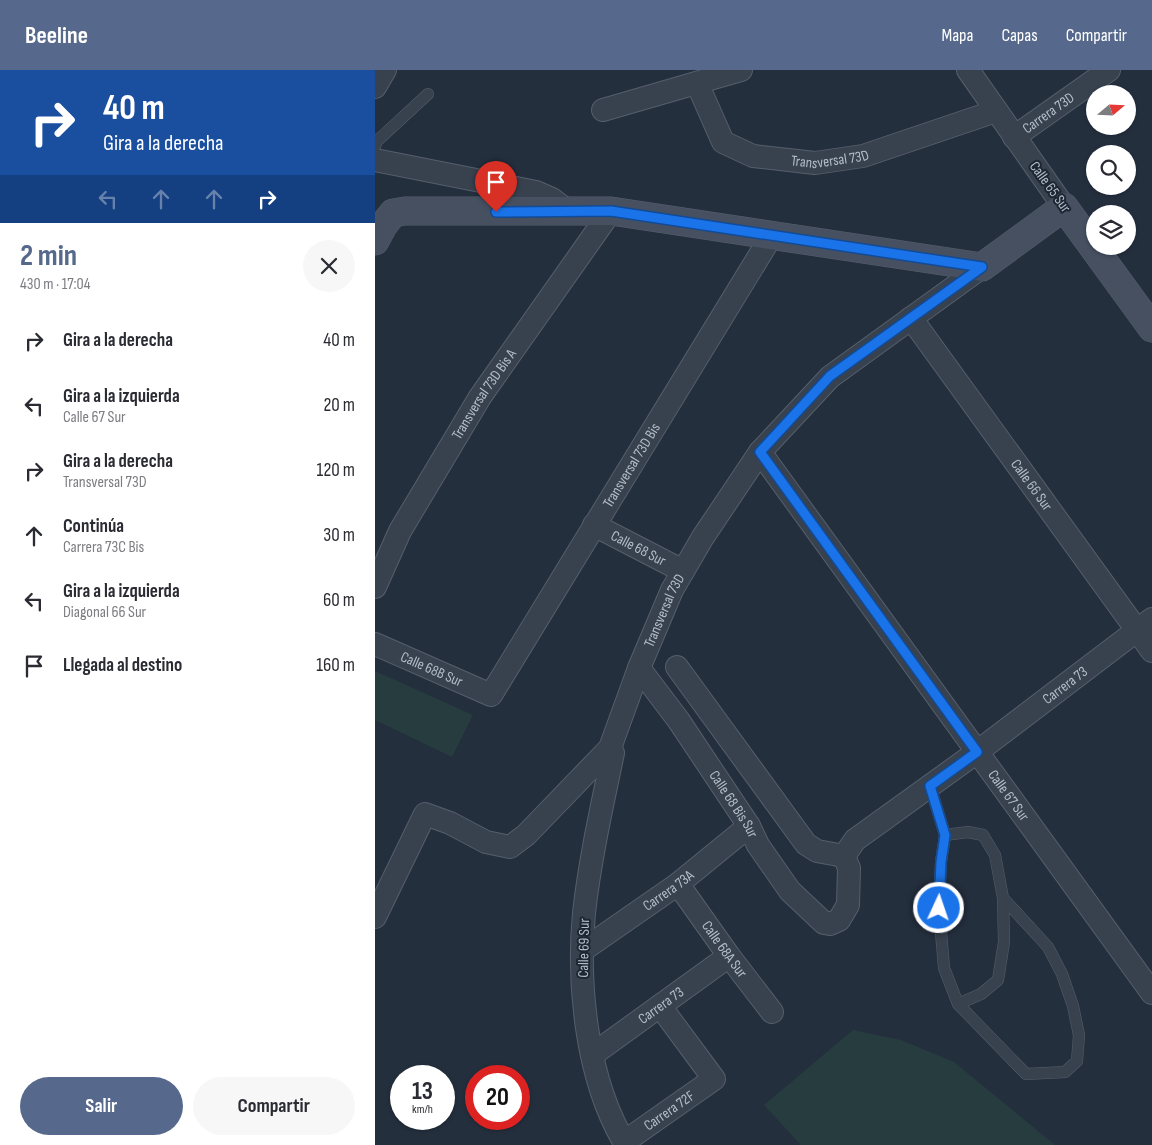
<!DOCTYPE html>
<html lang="es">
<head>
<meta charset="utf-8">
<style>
  body { margin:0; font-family:"Sofia Sans Condensed",sans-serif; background:#f7f7f7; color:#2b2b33; height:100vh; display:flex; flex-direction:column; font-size:19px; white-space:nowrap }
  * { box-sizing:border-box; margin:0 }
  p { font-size:16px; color:#7c7c81 }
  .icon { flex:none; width:28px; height:28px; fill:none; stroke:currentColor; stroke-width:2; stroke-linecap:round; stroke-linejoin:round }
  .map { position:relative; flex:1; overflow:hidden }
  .drawer { display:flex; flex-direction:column; background:#fff; width:375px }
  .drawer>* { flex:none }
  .guide { background:#1a4fa0; color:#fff; overflow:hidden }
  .needle { width:32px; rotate:71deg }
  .fabs { position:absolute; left:711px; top:15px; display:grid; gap:10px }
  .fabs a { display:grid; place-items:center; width:50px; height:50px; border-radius:50%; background:#fff; box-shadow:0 1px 4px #0004; font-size:25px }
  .speed { position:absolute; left:15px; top:995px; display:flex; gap:10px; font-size:25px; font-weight:700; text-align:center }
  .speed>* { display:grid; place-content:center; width:65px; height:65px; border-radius:50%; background:#fff; box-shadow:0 1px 4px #0004; line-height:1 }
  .speed small { font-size:12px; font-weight:400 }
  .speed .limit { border:8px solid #d22; background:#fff; color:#111 }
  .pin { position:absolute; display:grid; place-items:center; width:42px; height:42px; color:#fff; margin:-51px -21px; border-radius:50% 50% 50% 0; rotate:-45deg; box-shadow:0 0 5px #0007 }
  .pin .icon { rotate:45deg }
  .me { position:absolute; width:55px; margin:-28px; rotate:3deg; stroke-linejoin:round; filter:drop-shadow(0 0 4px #0008) }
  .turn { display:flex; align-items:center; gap:18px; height:105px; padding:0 20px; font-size:22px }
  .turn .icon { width:65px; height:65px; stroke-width:2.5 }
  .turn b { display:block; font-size:35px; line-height:42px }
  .lanes { display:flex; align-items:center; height:48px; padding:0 20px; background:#0003; justify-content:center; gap:25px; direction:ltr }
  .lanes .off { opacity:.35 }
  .round { display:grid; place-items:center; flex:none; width:52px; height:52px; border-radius:26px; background:#f7f7f7 }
  .headline { display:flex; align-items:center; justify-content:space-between; height:85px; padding:0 20px }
  h1 { font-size:30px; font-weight:700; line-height:38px; color:#56698c }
  .button { display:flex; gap:10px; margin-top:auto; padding:10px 20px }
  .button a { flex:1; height:58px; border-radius:30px; background:#56698c; color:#fff; font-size:20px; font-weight:700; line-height:58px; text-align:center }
  .button a+a { background:#f7f7f7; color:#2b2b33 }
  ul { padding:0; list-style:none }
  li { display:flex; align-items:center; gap:15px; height:65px; padding:0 20px }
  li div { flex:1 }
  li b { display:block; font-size:19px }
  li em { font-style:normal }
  header { display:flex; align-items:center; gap:30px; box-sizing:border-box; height:70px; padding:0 25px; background:#56698c; color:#fff }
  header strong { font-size:24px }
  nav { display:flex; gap:28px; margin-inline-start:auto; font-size:18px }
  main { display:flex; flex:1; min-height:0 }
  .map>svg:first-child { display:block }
  .green { fill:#263c3f }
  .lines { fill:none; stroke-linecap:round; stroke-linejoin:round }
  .lane-casing { stroke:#565f6c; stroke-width:12 }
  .street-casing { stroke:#565f6c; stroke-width:24 }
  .secondary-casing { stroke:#565f6c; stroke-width:29 }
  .lane { stroke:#38414e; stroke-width:11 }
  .street { stroke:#38414e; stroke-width:22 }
  .secondary { stroke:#465061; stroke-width:28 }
  .route-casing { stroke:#114b97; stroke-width:12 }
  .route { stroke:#1a73e8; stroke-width:9 }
  .labels { text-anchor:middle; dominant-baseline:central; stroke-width:4; stroke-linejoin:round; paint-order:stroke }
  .street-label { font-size:15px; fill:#b4bcc9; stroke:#1d2633 }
</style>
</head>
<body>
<header>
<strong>Beeline</strong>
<nav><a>Mapa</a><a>Capas</a><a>Compartir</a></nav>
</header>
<main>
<section class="drawer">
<div class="guide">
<div class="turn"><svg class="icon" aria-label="right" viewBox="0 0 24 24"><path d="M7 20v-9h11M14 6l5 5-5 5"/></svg><div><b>40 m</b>Gira a la derecha</div></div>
<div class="lanes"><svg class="icon off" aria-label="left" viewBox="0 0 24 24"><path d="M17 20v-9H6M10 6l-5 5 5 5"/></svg><svg class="icon off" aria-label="ahead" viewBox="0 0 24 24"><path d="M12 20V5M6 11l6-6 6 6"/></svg><svg class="icon off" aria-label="ahead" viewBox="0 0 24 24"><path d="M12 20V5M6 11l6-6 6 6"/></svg><svg class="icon" aria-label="right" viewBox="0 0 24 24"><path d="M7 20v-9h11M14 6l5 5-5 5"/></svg></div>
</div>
<div class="headline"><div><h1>2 min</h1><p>430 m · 17:04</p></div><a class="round"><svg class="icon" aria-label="close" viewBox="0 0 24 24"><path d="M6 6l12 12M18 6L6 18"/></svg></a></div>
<ul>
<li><svg class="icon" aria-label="right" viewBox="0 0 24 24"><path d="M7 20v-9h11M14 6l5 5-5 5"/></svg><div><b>Gira a la derecha</b></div><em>40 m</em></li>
<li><svg class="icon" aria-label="left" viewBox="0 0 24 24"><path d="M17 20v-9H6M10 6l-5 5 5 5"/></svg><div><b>Gira a la izquierda</b><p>Calle 67 Sur</p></div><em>20 m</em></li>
<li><svg class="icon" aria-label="right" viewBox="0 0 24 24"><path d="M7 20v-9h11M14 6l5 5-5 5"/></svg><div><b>Gira a la derecha</b><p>Transversal 73D</p></div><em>120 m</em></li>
<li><svg class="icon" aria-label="ahead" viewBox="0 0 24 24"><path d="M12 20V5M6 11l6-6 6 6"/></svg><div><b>Continúa</b><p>Carrera 73C Bis</p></div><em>30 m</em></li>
<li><svg class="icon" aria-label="left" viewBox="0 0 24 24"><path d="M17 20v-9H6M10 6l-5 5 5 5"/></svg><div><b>Gira a la izquierda</b><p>Diagonal 66 Sur</p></div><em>60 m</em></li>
<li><svg class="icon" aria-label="arrive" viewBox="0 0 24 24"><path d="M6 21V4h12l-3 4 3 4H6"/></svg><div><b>Llegada al destino</b></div><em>160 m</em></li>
</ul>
<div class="button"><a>Salir</a><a>Compartir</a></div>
</section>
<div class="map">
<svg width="777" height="1075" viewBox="0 0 777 1075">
  <rect width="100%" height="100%" fill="#242f3e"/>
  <path class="green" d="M0,601L98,645L77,687L0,650Z
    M478,960L526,970L579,992L680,1075H426L389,1035Z"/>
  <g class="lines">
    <g class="lane-casing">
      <path id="lane" d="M0,76L2,71L53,24
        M555,716L570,765L566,792L564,838L569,898L583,934L651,1004L690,1002L702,991L704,965L698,936L687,904L673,877L628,828
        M570,765L593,762L608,765L620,785L628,828L629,872L623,910L606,924L583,934"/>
    </g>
    <g class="street-casing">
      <g id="street">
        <path d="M593,0L689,137"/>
        <path id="s1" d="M322,13L348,72L378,86L440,93L488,86L621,41"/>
        <path d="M0,17L10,0"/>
        <path d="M228,40L366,0"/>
        <path id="s2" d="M639,67L734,0"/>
        <path d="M0,90L161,122L177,129L194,142"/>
        <path id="s3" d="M536,248L777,581"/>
        <path id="s4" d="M385,382L777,923"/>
        <path id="s5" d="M219,455L308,501"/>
        <path id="s6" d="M0,517L25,461L105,327L236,141"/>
        <path id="s7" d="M0,574L116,625L397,165"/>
        <path d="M302,597L431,774L442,781L469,786"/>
        <path id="s8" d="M264,598L304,651L374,756L383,775L415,821L449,853L455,854L464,850L473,835L474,798L469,786L480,770L602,682L777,549"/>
        <path d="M235,678L238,683C227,736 215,789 209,843C202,916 212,1012 251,1075"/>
        <path id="s9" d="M303,814L354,886L397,942"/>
        <path id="s10" d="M0,847L50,744L75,753L111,772L135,777L151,765L235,678L264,598L297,520L328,467L385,382L455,307L607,197"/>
        <path id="s11" d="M208,880L303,814L374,756"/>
        <path id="s12" d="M217,985L354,886"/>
        <path id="s13" d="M249,1072L339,1009L285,936"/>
      </g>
    </g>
    <g class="secondary-casing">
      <path id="secondary" d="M0,171L8,156L18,143L30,141H236L607,197L689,137L777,258"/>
    </g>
    <use href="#lane" class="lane"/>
    <use href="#street" class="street"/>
    <use href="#secondary" class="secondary"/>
  </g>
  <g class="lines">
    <g class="route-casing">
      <path id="route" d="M121,142L236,141L607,197L455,306L385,382L602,682L555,716L570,765L566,792L564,838"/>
    </g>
    <use href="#route" class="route"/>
  </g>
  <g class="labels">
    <g class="street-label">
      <text stroke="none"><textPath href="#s2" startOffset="42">Carrera 73D</textPath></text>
      <text stroke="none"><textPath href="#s1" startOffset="175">Transversal 73D</textPath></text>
      <text transform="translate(675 117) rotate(54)">Calle 65 Sur</text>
      <text stroke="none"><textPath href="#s6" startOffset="222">Transversal 73D Bis A</textPath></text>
      <text stroke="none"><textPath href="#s7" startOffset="396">Transversal 73D Bis</textPath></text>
      <text stroke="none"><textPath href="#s3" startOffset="206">Calle 66 Sur</textPath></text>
      <text stroke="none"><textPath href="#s5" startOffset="50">Calle 68 Sur</textPath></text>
      <text stroke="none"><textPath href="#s10" startOffset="495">Transversal 73D</textPath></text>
      <text stroke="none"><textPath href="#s7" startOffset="62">Calle 68B Sur</textPath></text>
      <text stroke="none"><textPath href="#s8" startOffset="680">Carrera 73</textPath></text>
      <text stroke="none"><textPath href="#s4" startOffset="424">Calle 67 Sur</textPath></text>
      <text stroke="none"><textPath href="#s8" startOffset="166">Calle 68 Bis Sur</textPath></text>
      <text stroke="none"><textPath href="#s11" startOffset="104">Carrera 73A</textPath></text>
      <text transform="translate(209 878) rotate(-89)">Calle 69 Sur</text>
      <text stroke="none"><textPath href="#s9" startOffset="80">Calle 68A Sur</textPath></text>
      <text stroke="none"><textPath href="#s12" startOffset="85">Carrera 73</textPath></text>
      <text stroke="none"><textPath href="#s13" startOffset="55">Carrera 72F</textPath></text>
    </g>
  </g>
</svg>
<div class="fabs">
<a><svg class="needle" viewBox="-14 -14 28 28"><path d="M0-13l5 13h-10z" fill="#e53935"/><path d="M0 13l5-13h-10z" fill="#7c7c81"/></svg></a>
<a><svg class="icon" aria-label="search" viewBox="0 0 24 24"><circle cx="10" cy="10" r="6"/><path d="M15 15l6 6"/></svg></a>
<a><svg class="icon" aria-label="layers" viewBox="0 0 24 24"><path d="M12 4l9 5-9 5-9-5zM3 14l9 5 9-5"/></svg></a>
</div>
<div class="speed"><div>13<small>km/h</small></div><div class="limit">20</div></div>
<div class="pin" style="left:121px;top:142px;background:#d93025"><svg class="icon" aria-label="arrive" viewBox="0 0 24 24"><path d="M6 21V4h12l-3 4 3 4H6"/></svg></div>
<svg class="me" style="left:564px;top:838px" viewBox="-20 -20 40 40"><circle r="17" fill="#1a73e8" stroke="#fff" stroke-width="3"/><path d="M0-11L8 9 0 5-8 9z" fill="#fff"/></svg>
</div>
</main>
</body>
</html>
